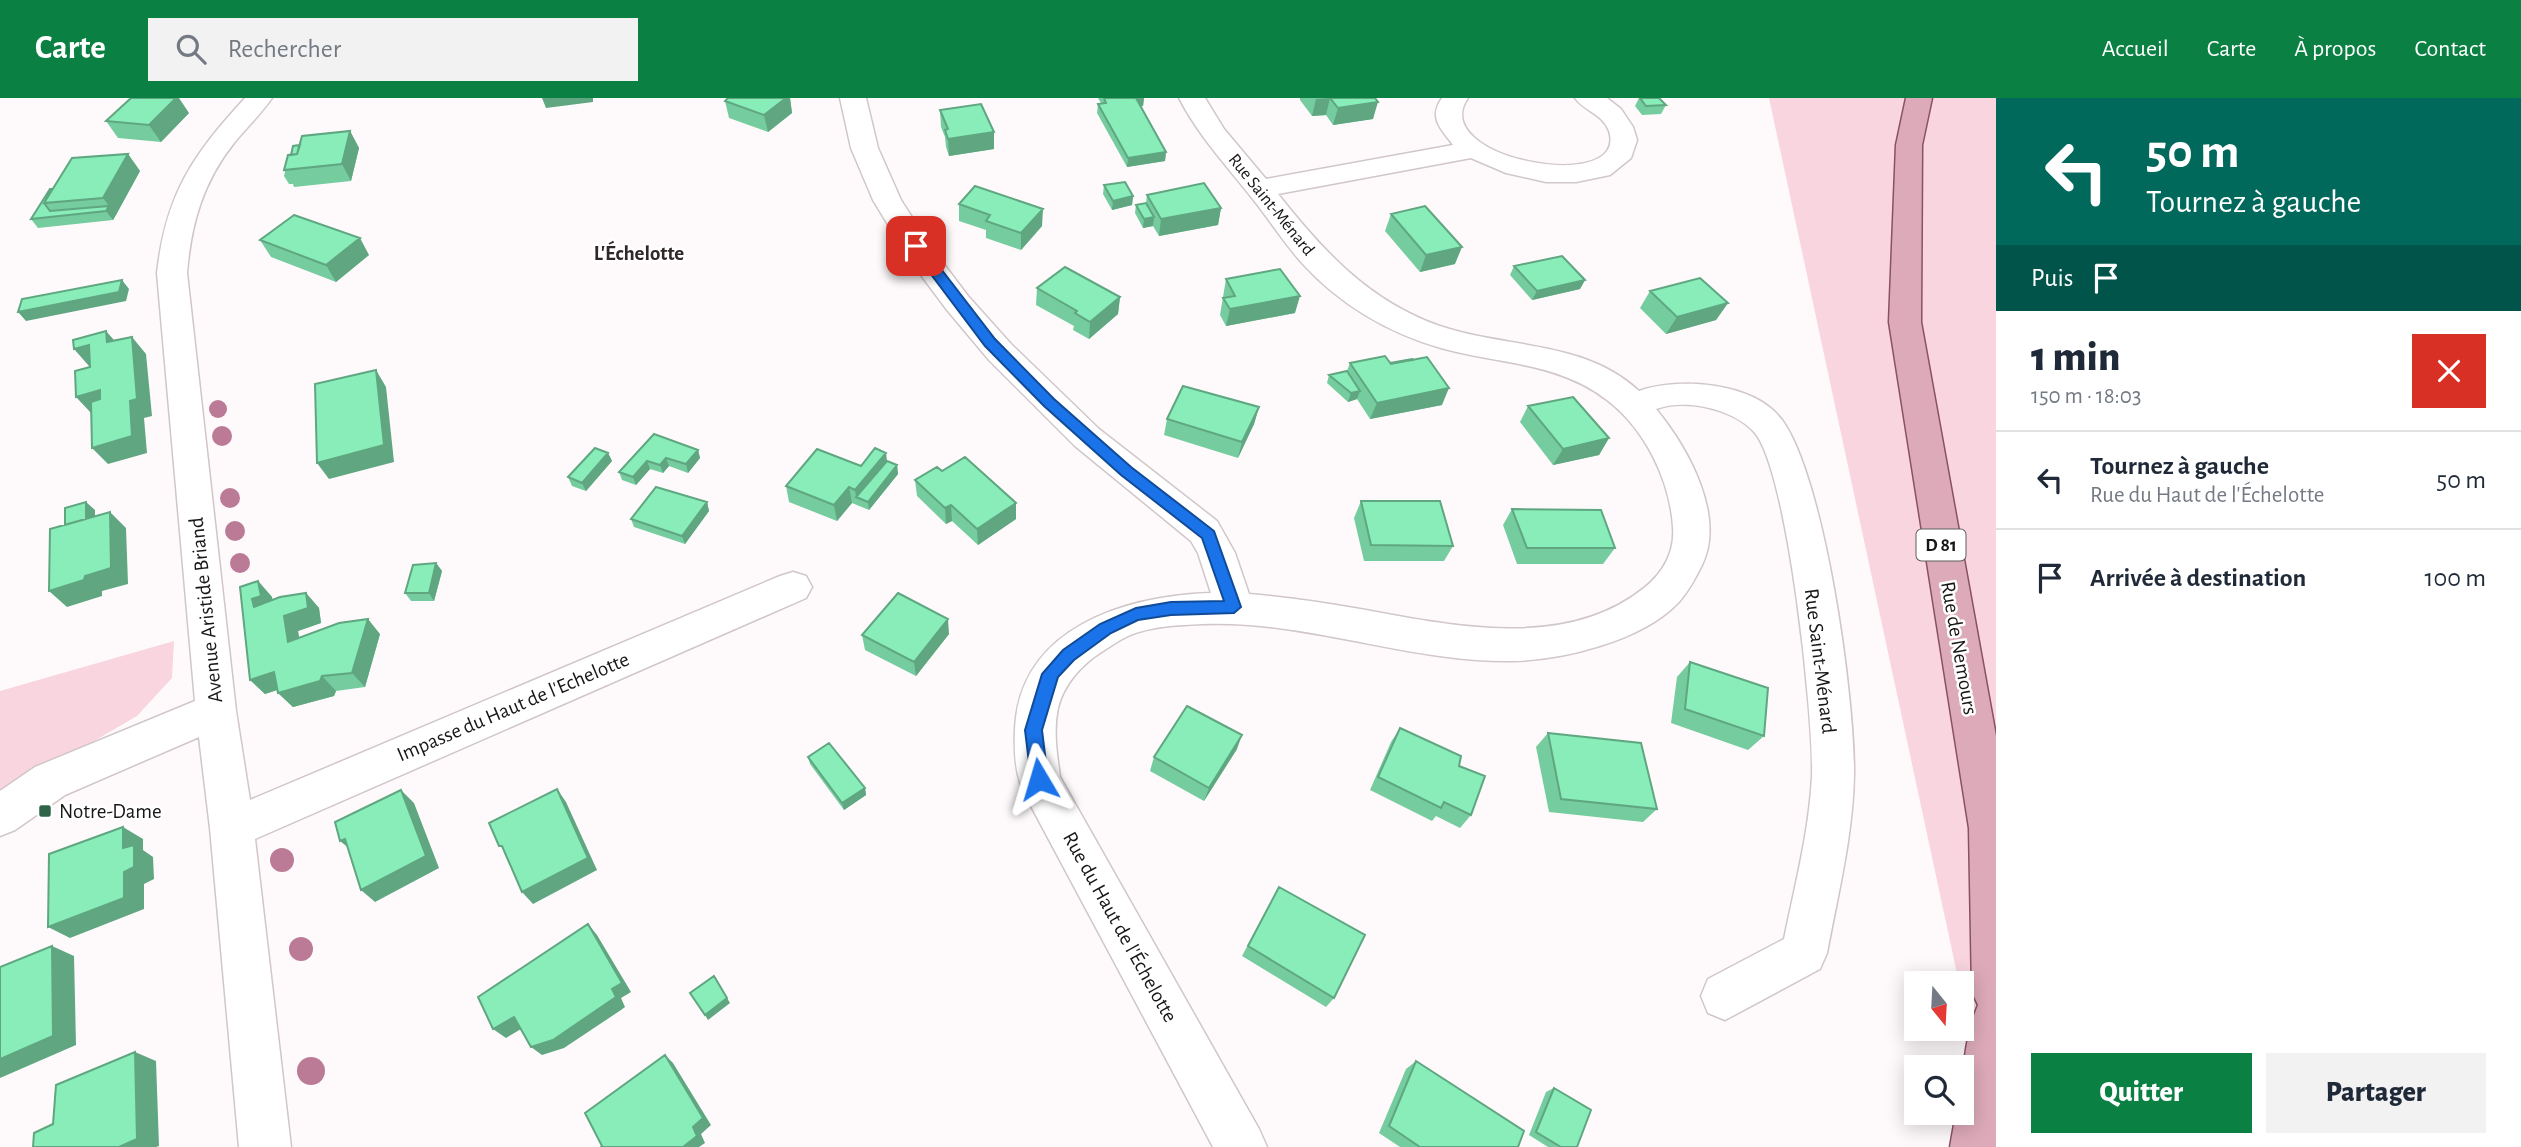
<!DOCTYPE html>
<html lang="fr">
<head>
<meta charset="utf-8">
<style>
  body { margin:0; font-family:"Alegreya Sans",sans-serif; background:#f2f2f3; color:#1f2937; height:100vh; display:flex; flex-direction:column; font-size:26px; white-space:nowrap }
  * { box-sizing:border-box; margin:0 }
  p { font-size:23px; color:#747a83 }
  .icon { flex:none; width:38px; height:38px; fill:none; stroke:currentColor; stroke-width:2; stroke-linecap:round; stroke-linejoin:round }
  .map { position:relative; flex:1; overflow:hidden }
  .drawer { display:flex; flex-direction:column; background:#fff; width:525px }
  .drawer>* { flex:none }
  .guide { background:#00695c; color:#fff; overflow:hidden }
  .needle { width:46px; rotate:162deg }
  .fabs { position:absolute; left:1904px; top:873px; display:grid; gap:14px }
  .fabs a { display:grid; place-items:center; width:70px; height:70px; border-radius:0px; background:#fff; box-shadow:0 4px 18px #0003; font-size:35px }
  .pin { position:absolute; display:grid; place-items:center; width:60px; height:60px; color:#fff; margin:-30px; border-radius:14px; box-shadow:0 4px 10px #0006 }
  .me { position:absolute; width:77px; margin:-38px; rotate:353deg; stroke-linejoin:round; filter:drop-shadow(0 0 5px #0008) }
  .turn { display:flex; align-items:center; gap:24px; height:147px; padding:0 35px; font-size:32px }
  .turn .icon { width:91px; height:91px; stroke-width:2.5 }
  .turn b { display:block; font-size:49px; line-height:60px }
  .then { display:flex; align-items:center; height:66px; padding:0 35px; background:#0003; gap:14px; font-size:26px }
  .round { display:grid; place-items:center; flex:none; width:74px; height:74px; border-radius:0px; background:#f2f2f3 }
  .summary { display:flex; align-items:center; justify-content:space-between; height:119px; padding:0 35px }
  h1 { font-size:42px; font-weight:800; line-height:52px }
  .button { display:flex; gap:14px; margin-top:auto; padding:14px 35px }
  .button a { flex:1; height:80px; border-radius:0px; background:#0b8043; color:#fff; font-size:28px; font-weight:800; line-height:80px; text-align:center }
  .button a+a { background:#f2f2f3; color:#1f2937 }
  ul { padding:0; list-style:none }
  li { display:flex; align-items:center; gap:21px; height:98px; padding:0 35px; border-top:2px solid #e0e1e3 }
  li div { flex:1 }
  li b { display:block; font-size:26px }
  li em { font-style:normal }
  header { display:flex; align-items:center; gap:42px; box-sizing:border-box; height:98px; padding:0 35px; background:#0b8043; color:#fff }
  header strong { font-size:33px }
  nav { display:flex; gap:38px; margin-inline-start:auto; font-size:24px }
  .search { width:490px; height:63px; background:#f2f2f3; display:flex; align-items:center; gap:18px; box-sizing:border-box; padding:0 24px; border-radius:0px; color:#747a83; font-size:26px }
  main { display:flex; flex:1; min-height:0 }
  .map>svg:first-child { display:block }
  .green { fill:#f9d6df }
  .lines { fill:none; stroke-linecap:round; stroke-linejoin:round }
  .minor-casing { stroke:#d1c6c8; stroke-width:3 }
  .major-casing { stroke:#895262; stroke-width:3 }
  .minor { fill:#fff; fill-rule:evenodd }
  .major { fill:#ddaab9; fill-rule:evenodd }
  .tree { fill:#bb7a96 }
  .wall { fill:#75cc9e }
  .shaded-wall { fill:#5fa681 }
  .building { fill:#88edb8; stroke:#5fa681; stroke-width:2 }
  .route { fill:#1a73e8; stroke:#114b97; stroke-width:2 }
  .poi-dot { fill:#2f6449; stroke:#fff; stroke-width:2.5 }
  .labels { text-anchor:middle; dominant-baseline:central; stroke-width:5; stroke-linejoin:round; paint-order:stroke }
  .far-street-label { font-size:18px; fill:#191616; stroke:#fff }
  .shield { fill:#fff; stroke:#5e5c5c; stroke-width:2 }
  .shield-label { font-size:19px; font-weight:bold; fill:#191616 }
  .far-quarter-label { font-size:21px; font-weight:bold; fill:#302729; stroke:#fff }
  .street-label { font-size:21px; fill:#191616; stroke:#fff }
  .poi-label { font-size:21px; fill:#191616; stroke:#fff; text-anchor:start }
</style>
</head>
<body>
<header>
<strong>Carte</strong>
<div class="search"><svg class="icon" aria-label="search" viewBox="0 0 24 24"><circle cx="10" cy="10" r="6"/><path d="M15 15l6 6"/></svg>Rechercher</div>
<nav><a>Accueil</a><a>Carte</a><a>À propos</a><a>Contact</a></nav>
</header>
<main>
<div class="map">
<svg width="1996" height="1049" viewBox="0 0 1996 1049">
  <rect width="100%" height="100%" fill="#fefafb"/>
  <path class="green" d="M1769,0H1996V1049H1994L1962,899V886L1959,885Z
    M174,543L172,580L137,618L0,698V593Z"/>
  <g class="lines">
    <g class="minor-casing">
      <path id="minor" d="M245,0H272C261,16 246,30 234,45C203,84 191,126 187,175L236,613L250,702L780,478L793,474L806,478L812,489L806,500L255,741L291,1049H239L210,730L199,639L65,697L15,732L0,738V693L35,669L195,603L157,175C166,96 192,58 245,0Z
        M840,0H866L878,50L901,102L931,149L968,198L1011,246L1099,331L1217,423L1235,455L1249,496C1284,499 1319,504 1354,510C1446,526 1563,555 1644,490C1663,475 1675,454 1673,429C1670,382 1645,331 1607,302C1558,264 1498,266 1441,250C1388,235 1339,206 1302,165C1283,144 1269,121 1252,100C1226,67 1198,37 1179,0H1205L1224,31L1266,81L1453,47C1441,31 1428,20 1442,0H1468C1425,61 1630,98 1609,33C1603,16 1584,13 1575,0H1607L1621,11L1633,29L1637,42L1631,60L1610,77L1576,84H1546L1506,75L1471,60L1278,96C1322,152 1368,202 1437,227C1504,251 1583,241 1639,293C1679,279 1754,284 1782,322C1825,381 1855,601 1854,677C1853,737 1838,796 1827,855L1820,871L1725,922L1708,915L1701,898L1708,881L1784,841C1795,787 1809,734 1812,679C1814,621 1788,375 1755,335C1734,311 1686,300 1656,311C1688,350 1726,418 1702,467C1695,481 1687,496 1676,507C1640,543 1563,562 1513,563C1410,565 1308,522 1203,526C1179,527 1153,528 1130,537C1121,541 1111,548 1103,553C1082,566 1064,586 1058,610C1053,633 1057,656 1060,679L1259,1031L1267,1049H1213L1024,695C1015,676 1014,654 1015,632C1019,529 1126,498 1211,495L1198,455L1191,443L1075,348L989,262L947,212L909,161L873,102L851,50Z"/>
    </g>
    <g class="major-casing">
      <path id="major" d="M1906,0H1932L1922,47L1921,224L1996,638V1049H1950L1956,1015H1962C1962,979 1964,940 1978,907L1972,894L1969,730L1889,224L1896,47Z"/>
    </g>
    <use href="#minor" class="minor"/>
    <use href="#major" class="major"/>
  </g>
  <g class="tree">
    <circle cx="218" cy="311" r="9"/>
    <circle cx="222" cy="338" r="10"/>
    <circle cx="230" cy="400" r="10"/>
    <circle cx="235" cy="433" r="10"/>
    <circle cx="240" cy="465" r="10"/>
    <circle cx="282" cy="762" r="12"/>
    <circle cx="301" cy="851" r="12"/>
    <circle cx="311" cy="973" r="14"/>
  </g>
  <path class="wall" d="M728,0H790L792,15L768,34L729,20L725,3Z
    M1098,0H1144L1143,8H1140L1166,54L1165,63L1127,69L1097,15L1098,6L1101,5Z
    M1300,0H1375L1373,21L1333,27L1326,17L1312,18L1300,2Z
    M1639,0H1659L1666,7L1661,16L1642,17L1635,8Z
    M940,12L994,51L949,58L946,49L945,39L941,29Z
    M189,15L161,44L118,40L106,23Z
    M350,33L359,50L351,83L294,89L293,86H289L284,78L285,74L284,72L291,57L300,47Z
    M128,56L140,73L113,122L38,130L31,121L52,91Z
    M1104,87L1133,98L1132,107L1112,112L1103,96Z
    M1147,97L1221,110L1218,127L1159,138L1153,128L1143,130L1135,115L1136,107L1146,105Z
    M959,106L1042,128L1021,152L986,140V132L959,123Z
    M1391,116L1455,166L1420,174L1385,133Z
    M260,142L369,157L336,184L271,159Z
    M1514,168L1585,182L1580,191L1532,202L1510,177Z
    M1226,181L1295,215L1226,228L1220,217Z
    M1037,190L1120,199L1118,216L1089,241L1073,232L1074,228L1036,207Z
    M1650,193L1728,205L1716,222L1666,236L1640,210Z
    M1350,265L1442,307L1370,321L1357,301L1348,304L1327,285L1329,277L1347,273Z
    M1528,308L1609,340L1599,357L1553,367L1520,324Z
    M1259,309L1254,326L1238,360L1164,337L1167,321Z
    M654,336L698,352L700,360L688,375L669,368L663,375L650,371L636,387L622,382L619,374Z
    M608,355L612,363L586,393L572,388L568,379Z
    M887,363L897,367L898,376L869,412L852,405L837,423L789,404L786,388L861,368Z
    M942,373L1016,405V421L978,447L952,423L946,426L917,398L915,382Z
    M1361,403L1453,448L1444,463H1364L1354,420Z
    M707,404L709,413L685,446L634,429L631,421Z
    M1512,411L1615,450L1603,466H1517L1503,427Z
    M436,465L442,473L434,503H411L405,495Z
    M258,483L272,499V502L306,495L319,510L321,525L298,533L299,540L380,536L365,589L336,593L334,598L293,609L278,595V592L265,596L250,582Z
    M949,536L916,578L865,552L862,537Z
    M1690,564L1764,638L1748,652L1671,625L1677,579Z
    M1400,630L1459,668L1471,717L1460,730L1436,718L1432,723L1370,692L1391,644Z
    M1548,635L1657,711L1643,724L1549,714L1536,649Z
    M1237,651L1204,703L1150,673L1154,659Z
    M808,659L865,690L866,697L844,712L810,666Z
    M1279,789L1334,900L1326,909L1242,858Z
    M1416,963L1518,1049H1400L1379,1035L1406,971Z
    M1554,990L1577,1049H1548L1529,1037L1546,994Z"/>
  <path class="shaded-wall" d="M176,0H179L189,15L161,44L149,27Z
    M542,0H593V4L546,10Z
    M786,0H790L792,15L768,34L764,17Z
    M1136,0H1144L1143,8L1135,9Z
    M1330,0L1326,17L1312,18L1316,1Z
    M1378,4L1373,21L1333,27L1338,10Z
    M350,33L359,50L351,83L342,66Z
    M994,34V51L949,58L948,41Z
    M1166,54L1165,63L1127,69L1128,60Z
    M128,56L140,73L116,117L103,100Z
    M1133,98L1132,107L1112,112L1113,103Z
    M109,108L116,117L113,122L106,113Z
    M1221,110L1218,127L1159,138L1161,121Z
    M1043,111L1042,128L1021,152V135Z
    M1154,119L1153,128L1143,130L1144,121Z
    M360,140L369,157L336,184L326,167Z
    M1462,149L1455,166L1420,174L1426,157Z
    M122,182L129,191L126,203L26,223L18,214Z
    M1585,182L1580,191L1532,202L1537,193Z
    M1300,198L1295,215L1226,228L1230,211Z
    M1120,199L1118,216L1089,241L1090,224Z
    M1728,205L1716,222L1666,236L1677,219Z
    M106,233L121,250L107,244Z
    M132,239L146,256L152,318L144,320L147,355L108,366L92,350L130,303Z
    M89,247L103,264L89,268L74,251Z
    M376,272L386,289L394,364L329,381L317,365Z
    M1449,290L1442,307L1370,321L1377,305Z
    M100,292L115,309L92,316L76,299Z
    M1360,293L1357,301L1348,304L1351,295Z
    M1259,309L1254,326L1238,360L1242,344Z
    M1609,340L1599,357L1553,367L1563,351Z
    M698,352L700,360L688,375L686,366Z
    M608,355L612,363L586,393L582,385Z
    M886,355L888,371L856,399L855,392Z
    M666,360L669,368L663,375L660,367Z
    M647,363L650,371L636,387L633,379Z
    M897,367L898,376L869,412L868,404Z
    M849,389L852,405L837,423L834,407Z
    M86,404L95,412V434L74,441Z
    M707,404L709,413L685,446L682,438Z
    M1016,405V421L978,447L977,431Z
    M951,407L952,423L946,426L945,410Z
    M110,414L126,430L128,486L102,493V498L67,509L49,493L85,478Z
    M436,465L442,473L434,503L429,495Z
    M258,483L272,499L275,513L254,509L252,501Z
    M306,495L319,510L321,525L298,533L302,559L288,544L284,518Z
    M368,521L380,536L365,589L352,575Z
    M948,521L949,536L916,578L914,564Z
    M274,574L288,588L265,596L250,582Z
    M322,578L336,593L334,598L293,609L278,595Z
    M1242,637L1237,651L1204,703L1209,690Z
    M865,690L866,697L844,712L842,705Z
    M557,691L566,704L597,772L533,806L522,794Z
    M401,692L414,705L439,770L375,804L361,792Z
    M123,729L143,741V752L153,759L154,781L144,786V811L70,840L48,829L123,750Z
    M345,741L355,755L340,743Z
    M588,826L597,837L631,894L621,900L625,909L621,912L564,950L542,957L531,949Z
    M52,848L74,858L76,947L0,980V911Z
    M717,883L730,905L708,922L705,917Z
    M514,919L526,928L506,940L493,931Z
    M135,954L156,963L159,1048L156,1049H119Z
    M665,957L673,965L711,1027L701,1036L705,1045L699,1049H683L693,1029Z"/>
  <path class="building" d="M131,0H176L149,27L106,23Z
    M728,0H786L764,17L725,3Z
    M1104,0H1139H1136L1166,54L1128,60L1098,6L1106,5Z
    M1330,0H1375L1378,4L1338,10Z
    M1640,0H1659L1666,7L1646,8Z
    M981,6L994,34L948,41L945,32L948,31L940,12Z
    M350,33L342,66L284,72L288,57L297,56L302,38Z
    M300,47L297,56L291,57L293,48Z
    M128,56L103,100L44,105L72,60Z
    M1125,84L1133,98L1113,103L1104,87Z
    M1204,85L1221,110L1161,121L1147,97Z
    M975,88L1043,111L1021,135L986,123L990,117L959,106Z
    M50,91H52L44,105L50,113L109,108L106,113L31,121Z
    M1146,105L1154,119L1144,121L1136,107Z
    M1425,108L1462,149L1426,157L1391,116Z
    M294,117L360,140L326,167L260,142Z
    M1562,158L1585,182L1537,193L1514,168Z
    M1065,169L1120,199L1090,224L1075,215L1077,213L1037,190Z
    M1280,171L1300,198L1230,211L1223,200L1235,198L1226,181Z
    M1700,180L1728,205L1677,219L1650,193Z
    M122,182L119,194L18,214L22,201Z
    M106,233L107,244L132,239L137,301L130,303L132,338L92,350L91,304L100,301V292L76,299L75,273L90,269L89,247L74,251L73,242Z
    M1385,258L1391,266L1427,259L1449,290L1377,305L1350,265Z
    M1412,261L1413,262L1390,265Z
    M376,272L384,347L317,365L315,286Z
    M1347,273L1360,293L1351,295L1329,277Z
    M1183,288L1259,309L1242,344L1167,321Z
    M1573,299L1609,340L1563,351L1528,308Z
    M654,336L698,352L686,366L666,360L660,367L647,363L633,379L619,374Z
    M595,350L608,355L582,385L568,379Z
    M875,350L886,355L855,392L849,389L834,407L786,388L817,351L861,368Z
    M965,359L1016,405L977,431L951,407L945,410L915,382L937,369L942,373Z
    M887,363L897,367L868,404L856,399Z
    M656,389L707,404L682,438L631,421Z
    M1361,403H1440L1453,448L1371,447Z
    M86,404V421L65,427V410Z
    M1512,411L1601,412L1615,450H1527Z
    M110,414L111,470L85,478L84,482L49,493L50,431Z
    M436,465L429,495H405L413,467Z
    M258,483L261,498L252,501L254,509L280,499L306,495L308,510L284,518L288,544L339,525L368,521L352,575L322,578L320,583L278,595L274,574L250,582L240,489Z
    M898,495L948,521L914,564L862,537Z
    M1690,564L1768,590L1764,638L1685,611Z
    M1187,608L1242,637L1209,690L1154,659Z
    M1400,630L1461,658L1459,668L1485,678L1471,717L1444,704L1441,710L1378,679Z
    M1548,635L1641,645L1657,711L1561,701Z
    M829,645L865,690L842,705L808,659Z
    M557,691L588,760L522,794L502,748H499L489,725Z
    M401,692L426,758L361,792L345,741L340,743L335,724Z
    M123,729V750L134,747V769L124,774V800L48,829L49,756Z
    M1279,789L1365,837L1334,900L1248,848Z
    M588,826L622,885L612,891L616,899L553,942L531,949L514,919L493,931L478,899Z
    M52,848L53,938L0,961V869Z
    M714,878L727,900L705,917L690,895Z
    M135,954L137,1041L119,1049H33L34,1035L53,1026L56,987Z
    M665,957L703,1020L693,1029L697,1038L683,1049H601L602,1048L585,1015Z
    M1416,963L1524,1033L1518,1049H1420L1389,1028Z
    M1554,990L1591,1012L1577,1049H1561L1536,1034Z"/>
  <path class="route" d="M916,144L921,145L995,241L1054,301L1131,369L1214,433L1241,509L1234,515L1171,517L1138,522L1111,535L1074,562L1058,579L1042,632L1048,681L1046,687L1039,689L1033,687L1031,681L1025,632L1042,576L1063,552L1100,526L1136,510L1171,504L1224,503L1202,440L1121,377L1044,308L985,248L912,151V145Z"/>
  <rect class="poi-dot" x="38" y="706" width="14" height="14" rx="3.5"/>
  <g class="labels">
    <g class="far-street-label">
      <text transform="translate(1271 107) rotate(51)">Rue Saint-Ménard</text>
    </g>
    <rect class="shield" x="1916.5" y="431.5" width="49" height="31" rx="5"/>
    <g class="shield-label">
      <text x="1941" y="447">D 81</text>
    </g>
    <g class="far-quarter-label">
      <text x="639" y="155">L'Échelotte</text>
    </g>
    <g class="street-label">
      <text transform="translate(206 512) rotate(-96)">Avenue Aristide Briand</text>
      <text transform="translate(1959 550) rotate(80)">Rue de Nemours</text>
      <text transform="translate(1820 563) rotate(83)">Rue Saint-Ménard</text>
      <text transform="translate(513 609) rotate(-23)">Impasse du Haut de l'Echelotte</text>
      <text transform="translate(1120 829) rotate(61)">Rue du Haut de l'Échelotte</text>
    </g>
    <g class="poi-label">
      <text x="59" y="713">Notre-Dame</text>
    </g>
  </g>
</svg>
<div class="fabs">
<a><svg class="needle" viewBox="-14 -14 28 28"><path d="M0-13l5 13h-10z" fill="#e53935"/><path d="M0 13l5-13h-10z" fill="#747a83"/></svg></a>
<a><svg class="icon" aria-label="search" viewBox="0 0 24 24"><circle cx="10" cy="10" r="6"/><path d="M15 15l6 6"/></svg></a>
</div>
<div class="pin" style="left:916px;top:148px;background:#d93025"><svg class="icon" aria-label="arrive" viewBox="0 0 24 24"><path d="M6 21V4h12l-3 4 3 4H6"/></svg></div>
<svg class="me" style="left:1039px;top:681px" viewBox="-20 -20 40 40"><path d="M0-17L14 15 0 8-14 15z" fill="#1a73e8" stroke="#fff" stroke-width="4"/></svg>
</div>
<section class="drawer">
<div class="guide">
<div class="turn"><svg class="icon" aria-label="left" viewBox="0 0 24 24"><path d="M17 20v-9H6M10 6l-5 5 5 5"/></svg><div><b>50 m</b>Tournez à gauche</div></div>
<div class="then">Puis<svg class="icon" aria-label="arrive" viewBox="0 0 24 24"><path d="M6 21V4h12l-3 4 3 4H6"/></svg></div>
</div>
<div class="summary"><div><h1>1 min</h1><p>150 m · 18:03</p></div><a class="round" style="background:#d93025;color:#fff"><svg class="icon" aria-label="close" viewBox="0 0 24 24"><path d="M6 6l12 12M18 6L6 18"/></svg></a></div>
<ul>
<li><svg class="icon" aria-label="left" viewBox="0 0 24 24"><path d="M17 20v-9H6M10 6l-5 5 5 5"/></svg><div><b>Tournez à gauche</b><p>Rue du Haut de l'Échelotte</p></div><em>50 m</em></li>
<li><svg class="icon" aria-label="arrive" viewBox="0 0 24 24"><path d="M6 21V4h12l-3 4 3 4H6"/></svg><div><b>Arrivée à destination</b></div><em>100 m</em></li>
</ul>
<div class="button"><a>Quitter</a><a>Partager</a></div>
</section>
</main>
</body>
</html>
